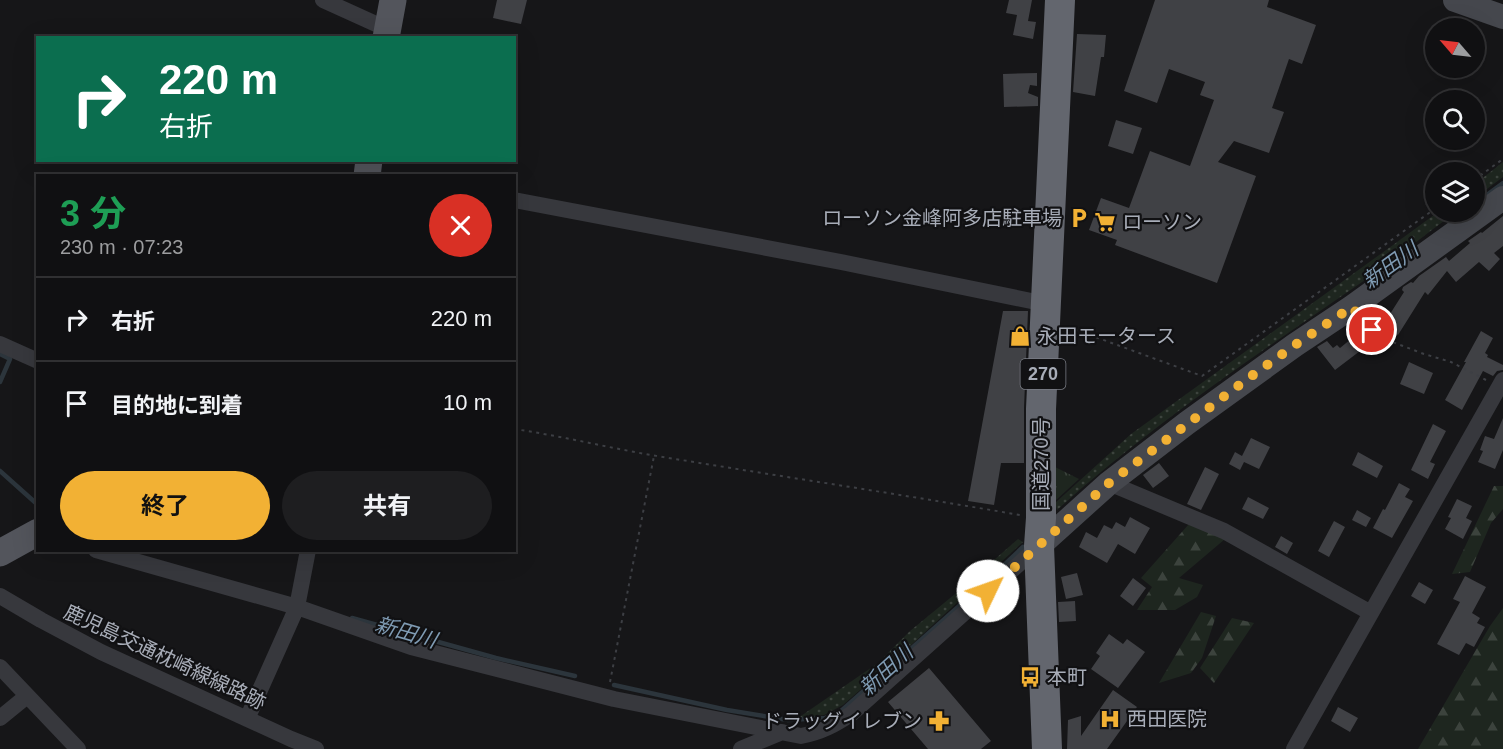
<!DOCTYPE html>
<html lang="ja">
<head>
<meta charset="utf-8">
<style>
  body { margin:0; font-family:Arial,"Noto Sans JP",sans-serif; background:#1e1e20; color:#f1f3f6; height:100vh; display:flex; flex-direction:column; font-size:22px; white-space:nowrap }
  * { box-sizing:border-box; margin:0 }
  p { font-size:20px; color:#9c9d9f }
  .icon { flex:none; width:33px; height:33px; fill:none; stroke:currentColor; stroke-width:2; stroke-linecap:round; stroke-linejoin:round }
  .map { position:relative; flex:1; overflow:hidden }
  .side { position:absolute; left:36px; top:174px; width:480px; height:378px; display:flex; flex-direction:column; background:#101012; border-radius:0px; box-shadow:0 6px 24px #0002,0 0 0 2px #303032 }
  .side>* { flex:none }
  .hud { position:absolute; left:36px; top:36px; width:480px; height:126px; border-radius:0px; box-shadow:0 6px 24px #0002,0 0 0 2px #303032; background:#0b6e4f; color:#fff; overflow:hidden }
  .needle { width:39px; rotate:298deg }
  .tools { position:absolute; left:1425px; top:18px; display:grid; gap:12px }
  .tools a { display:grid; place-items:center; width:60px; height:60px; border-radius:50%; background:#101012; box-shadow:0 6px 24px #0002,0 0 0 2px #303032; font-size:30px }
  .pin { position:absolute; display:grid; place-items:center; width:51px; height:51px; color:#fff; margin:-26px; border:3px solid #fff; border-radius:50%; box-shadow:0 2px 6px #0007 }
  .me { position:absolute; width:66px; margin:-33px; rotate:48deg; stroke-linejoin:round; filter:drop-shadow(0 0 4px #0008) }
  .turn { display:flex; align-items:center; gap:21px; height:126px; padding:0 24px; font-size:27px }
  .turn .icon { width:78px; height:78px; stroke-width:2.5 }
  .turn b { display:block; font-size:42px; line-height:51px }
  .round { display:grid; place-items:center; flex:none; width:63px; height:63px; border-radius:32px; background:#1e1e20 }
  .summary { display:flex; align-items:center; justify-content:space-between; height:102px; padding:0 24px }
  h1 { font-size:36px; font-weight:700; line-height:45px; color:#1e9e55 }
  .cta { display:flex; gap:12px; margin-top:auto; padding:12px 24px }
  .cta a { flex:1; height:69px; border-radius:36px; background:#f2b134; color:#111; font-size:24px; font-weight:700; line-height:69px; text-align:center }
  .cta a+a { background:#1e1e20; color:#f1f3f6 }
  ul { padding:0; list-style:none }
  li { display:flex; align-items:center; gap:18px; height:84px; padding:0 24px; border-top:2px solid #303032 }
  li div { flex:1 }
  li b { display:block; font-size:22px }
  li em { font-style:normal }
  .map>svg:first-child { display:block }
  .grass { fill:url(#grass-tufts) }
  .forest { fill:url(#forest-firs) }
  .park { fill:url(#park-dots) }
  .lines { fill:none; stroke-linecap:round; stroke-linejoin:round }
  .stream { stroke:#2c353c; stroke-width:4.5 }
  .building { fill:#404145 }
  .path { stroke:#3d3f44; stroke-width:2; stroke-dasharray:3 4.5; stroke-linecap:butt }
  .street { stroke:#37383d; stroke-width:16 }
  .secondary { stroke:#45474d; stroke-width:24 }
  .primary { stroke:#53555c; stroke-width:27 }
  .highway { stroke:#63666e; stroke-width:30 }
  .route { stroke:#f2b134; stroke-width:10; stroke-dasharray:0 18 }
  .labels { text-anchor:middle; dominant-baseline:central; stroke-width:4.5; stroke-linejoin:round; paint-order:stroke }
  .shield { fill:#111113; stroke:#7b7e86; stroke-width:1.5 }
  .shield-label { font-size:18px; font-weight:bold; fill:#a8adb8 }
  .poi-label { font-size:20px; fill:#a8adb8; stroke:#111113; text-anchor:start }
  .street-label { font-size:20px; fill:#a8adb8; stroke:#111113 }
  .water-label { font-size:21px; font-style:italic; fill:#7f9bb3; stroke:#111113 }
</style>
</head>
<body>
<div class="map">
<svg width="1503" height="749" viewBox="0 0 1503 749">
  <defs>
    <pattern id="grass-tufts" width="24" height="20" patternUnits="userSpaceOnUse" patternTransform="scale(1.5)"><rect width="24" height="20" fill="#1e261f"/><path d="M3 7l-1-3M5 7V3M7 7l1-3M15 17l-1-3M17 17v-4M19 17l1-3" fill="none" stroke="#3c433d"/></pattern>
    <pattern id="forest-firs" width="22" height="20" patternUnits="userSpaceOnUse" patternTransform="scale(1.5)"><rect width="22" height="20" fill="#1e261f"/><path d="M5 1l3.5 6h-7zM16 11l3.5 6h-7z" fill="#3c433d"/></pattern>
    <pattern id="park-dots" width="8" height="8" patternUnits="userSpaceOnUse" patternTransform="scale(1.5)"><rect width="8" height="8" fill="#1e261f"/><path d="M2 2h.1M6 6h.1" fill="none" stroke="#3c433d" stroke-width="1.8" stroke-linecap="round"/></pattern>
  </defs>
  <rect width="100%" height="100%" fill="#161618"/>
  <path class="grass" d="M1055,467L1079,479L1055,501Z"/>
  <path class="forest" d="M1494,486H1503V509L1491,523L1470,572L1452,574Z
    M1189,524L1225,539L1179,578L1203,585L1197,597L1175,610H1137L1152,587L1141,578Z
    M1503,608V749H1418L1490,626Z
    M1201,612L1216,616L1202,658L1191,673L1159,683Z
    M1232,618L1254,623L1214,683L1200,668Z"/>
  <path class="park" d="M1503,162V177L1475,198V184Z
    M1438,212H1456C1426,234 1396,258 1365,280C1259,353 1152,424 1057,510L1055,503L1131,434L1393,245Z
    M1018,539L1023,542L909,647L843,705L824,715L798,718L878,663L910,631L955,594Z"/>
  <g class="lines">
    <path class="stream" d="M1484,197L1503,183
      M0,354L10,359L0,382
      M0,471L38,505
      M352,618L496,658L575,676
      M614,685L727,710L788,720L825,718L841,711L985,583L1023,547"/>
  </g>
  <path class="building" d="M497,0H527L521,24L493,18Z
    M1009,0H1032L1028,21L1036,22L1033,39L1013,35L1017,15L1006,13Z
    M1155,0H1269L1267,7L1316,25L1302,64L1289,59L1272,108L1284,112L1269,153L1234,141L1218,162L1256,176L1217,283L1115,245L1117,240L1089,230L1101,198L1129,208L1150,151L1190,166L1214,100L1200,95L1205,82L1169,69L1157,103L1124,91Z
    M1077,34L1106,35L1104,57H1101L1095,96L1073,92Z
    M1037,73V86L1030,85L1028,93L1038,97V106L1004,107L1003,74Z
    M1116,120L1142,128L1133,154L1108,146Z
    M1503,216V246L1494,253L1500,259L1489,271L1479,262L1456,282L1447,271L1428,295L1425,292L1398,335L1383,325L1404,292L1402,290L1403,287L1411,282L1413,283L1419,276L1446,257L1449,261L1470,243L1468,241L1481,232L1482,233Z
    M1003,311H1028L1024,408V463H1001L994,505L968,501Z
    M1481,331L1493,338L1485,353L1488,355L1487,357L1503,365V370L1497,371L1493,376L1483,371L1462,410L1445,400L1466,362H1464Z
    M1351,339L1360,351L1335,370L1317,347L1327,341L1333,348L1337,345L1340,348Z
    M1409,362L1433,373L1424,394L1400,384Z
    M1503,418V450L1495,469L1478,462L1483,451L1480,450L1485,436L1494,439Z
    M1433,424L1446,431L1430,462L1435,464L1428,479L1411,470Z
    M1251,438L1270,447L1259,469L1244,462L1240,470L1229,464L1235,452L1242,456Z
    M1358,452L1383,466L1377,478L1352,465Z
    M1159,463L1169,476L1153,488L1143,475Z
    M1205,467L1219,474L1201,510L1187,504Z
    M1399,483L1410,489L1405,497L1413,501L1392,538L1373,528L1383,509L1385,510Z
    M1248,497L1269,508L1263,519L1242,509Z
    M1457,499L1472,506L1466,518L1472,521L1463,539L1445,529L1451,518L1448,517Z
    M1357,510L1371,518L1366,527L1352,520Z
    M1130,517L1150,528L1135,554L1118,544L1107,563L1079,547L1086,532L1097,538L1104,525L1112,529L1116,522L1125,527Z
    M1334,521L1345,527L1329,557L1318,551Z
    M1281,536L1293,543L1287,554L1275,547Z
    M1077,573L1083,595L1066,599L1061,577Z
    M1465,576L1486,587L1472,613L1480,618L1477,623L1485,627L1474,647L1466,643L1459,655L1437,644L1460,602L1453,599Z
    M1133,578L1146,588L1133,606L1120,596Z
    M1419,582L1433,590L1425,604L1411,596Z
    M1075,601L1076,621L1059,622L1058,602Z
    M1109,634L1123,644L1127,639L1145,652L1118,688L1091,669L1100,656L1096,653Z
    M929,668L991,741L981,749H928L888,702Z
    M1113,690L1137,707L1107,749H1067L1068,720L1081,716V736Z
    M1338,707L1358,718L1350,732L1331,721Z"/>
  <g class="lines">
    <path class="path" d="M1474,180L1503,159
      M1363,321L1382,338L1424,354L1451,362L1486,380
      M1068,327L1202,376L1436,208
      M514,429C562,436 609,448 657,456C778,476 899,494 1020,515
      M610,682L654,456"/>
    <path class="street" d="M323,0L387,29
      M514,200L841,262L1046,304
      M0,344L38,361
      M1109,483L1224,531L1371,613
      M96,550L297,607L411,647L614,699L801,736C822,732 834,725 851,714L1039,546
      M0,596L41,620L101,652L291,739L316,749
      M0,667L78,749
      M0,718L27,696
      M247,719L297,607L308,550
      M741,749L782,732
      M1294,749L1503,380"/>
    <path class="secondary" d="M1455,0L1503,17
      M1039,546L1109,483L1187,423L1295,345L1352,307L1503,198"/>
    <path class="primary" d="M386,38L393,0
      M367,176L369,160
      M0,553L38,532"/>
    <path class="highway" d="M1047,749L1039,546L1041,518V409L1060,0"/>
  </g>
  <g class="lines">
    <path class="route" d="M988,591L1109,483L1246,380L1295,345L1352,307L1363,322L1372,330"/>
  </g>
  <defs>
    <g id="parking-bare" transform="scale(1.62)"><path d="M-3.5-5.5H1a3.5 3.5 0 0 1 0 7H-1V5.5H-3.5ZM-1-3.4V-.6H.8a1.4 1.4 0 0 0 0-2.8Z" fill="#f2b134" stroke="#111113" stroke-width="2.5" paint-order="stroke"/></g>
    <g id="supermarket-bare" transform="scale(1.62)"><path d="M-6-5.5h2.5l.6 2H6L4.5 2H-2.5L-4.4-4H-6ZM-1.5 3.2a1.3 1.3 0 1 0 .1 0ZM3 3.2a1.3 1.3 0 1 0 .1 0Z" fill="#f2b134" stroke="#111113" stroke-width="2.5" paint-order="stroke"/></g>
    <g id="shop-bare" transform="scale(1.62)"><path d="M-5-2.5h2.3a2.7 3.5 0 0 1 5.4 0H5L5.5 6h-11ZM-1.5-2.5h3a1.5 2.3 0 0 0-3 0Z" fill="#f2b134" stroke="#111113" stroke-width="2.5" paint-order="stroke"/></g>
    <g id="bus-bare" transform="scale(1.62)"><path d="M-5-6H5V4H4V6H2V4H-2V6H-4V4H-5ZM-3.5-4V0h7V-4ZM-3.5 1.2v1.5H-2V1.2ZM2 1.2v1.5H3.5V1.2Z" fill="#f2b134" stroke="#111113" stroke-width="2.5" paint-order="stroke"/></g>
    <g id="hospital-bare" transform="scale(1.62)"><path d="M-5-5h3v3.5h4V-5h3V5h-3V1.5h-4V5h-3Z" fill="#f2b134" stroke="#111113" stroke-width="2.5" paint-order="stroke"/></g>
    <g id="pharmacy-bare" transform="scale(1.62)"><path d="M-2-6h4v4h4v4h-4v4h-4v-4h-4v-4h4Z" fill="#f2b134" stroke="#111113" stroke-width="2.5" paint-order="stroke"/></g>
  </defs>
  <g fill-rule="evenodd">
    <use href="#parking-bare" x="1079" y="218"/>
    <use href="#supermarket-bare" x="1105" y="222"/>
    <use href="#shop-bare" x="1020" y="336"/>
    <use href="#bus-bare" x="1030" y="677"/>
    <use href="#hospital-bare" x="1110" y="719"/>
    <use href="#pharmacy-bare" x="939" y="721"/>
  </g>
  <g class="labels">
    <rect class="shield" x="1020.5" y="359" width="45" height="30" rx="4.5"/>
    <g class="shield-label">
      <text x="1043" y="374">270</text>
    </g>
    <g class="poi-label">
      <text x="1062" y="218" text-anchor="end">ローソン金峰阿多店駐車場</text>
      <text x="1122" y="222">ローソン</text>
      <text x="1037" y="336">永田モータース</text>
      <text x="1047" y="677">本町</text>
      <text x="1127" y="719">西田医院</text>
      <text x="922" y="721" text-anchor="end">ドラッグイレブン</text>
    </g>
    <g class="street-label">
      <text transform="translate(1041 464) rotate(-90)">国道270号</text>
      <text transform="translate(165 657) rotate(25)">鹿児島交通枕崎線線路跡</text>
    </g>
    <g class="water-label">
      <text transform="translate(1390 265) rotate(-36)">新田川</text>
      <text transform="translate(406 632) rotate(16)">新田川</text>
      <text transform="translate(886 670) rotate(-42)">新田川</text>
    </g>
  </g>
</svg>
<div class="tools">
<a><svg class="needle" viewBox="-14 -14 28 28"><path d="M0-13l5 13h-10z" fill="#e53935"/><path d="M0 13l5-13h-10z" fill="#9c9d9f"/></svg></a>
<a><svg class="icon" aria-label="search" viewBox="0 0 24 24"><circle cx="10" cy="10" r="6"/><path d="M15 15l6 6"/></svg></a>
<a><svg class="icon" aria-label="layers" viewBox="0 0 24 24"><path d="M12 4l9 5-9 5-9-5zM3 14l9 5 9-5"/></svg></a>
</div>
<div class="pin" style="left:1372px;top:330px;background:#d93025"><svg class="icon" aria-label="arrive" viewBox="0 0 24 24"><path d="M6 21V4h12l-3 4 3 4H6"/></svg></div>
<svg class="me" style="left:988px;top:591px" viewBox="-20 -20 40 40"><circle r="19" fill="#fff"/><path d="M0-13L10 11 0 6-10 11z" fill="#f2b134"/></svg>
<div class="hud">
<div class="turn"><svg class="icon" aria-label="right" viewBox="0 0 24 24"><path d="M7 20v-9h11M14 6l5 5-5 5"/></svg><div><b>220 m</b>右折</div></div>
</div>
<section class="side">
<div class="summary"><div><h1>3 分</h1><p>230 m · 07:23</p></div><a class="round" style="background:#d93025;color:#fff"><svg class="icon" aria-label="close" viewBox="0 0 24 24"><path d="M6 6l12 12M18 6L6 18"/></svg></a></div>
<ul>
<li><svg class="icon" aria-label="right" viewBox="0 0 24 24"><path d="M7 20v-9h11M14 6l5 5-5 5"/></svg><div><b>右折</b></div><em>220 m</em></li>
<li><svg class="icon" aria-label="arrive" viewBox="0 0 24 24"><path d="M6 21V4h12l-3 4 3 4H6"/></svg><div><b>目的地に到着</b></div><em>10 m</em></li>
</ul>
<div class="cta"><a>終了</a><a>共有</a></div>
</section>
</div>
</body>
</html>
